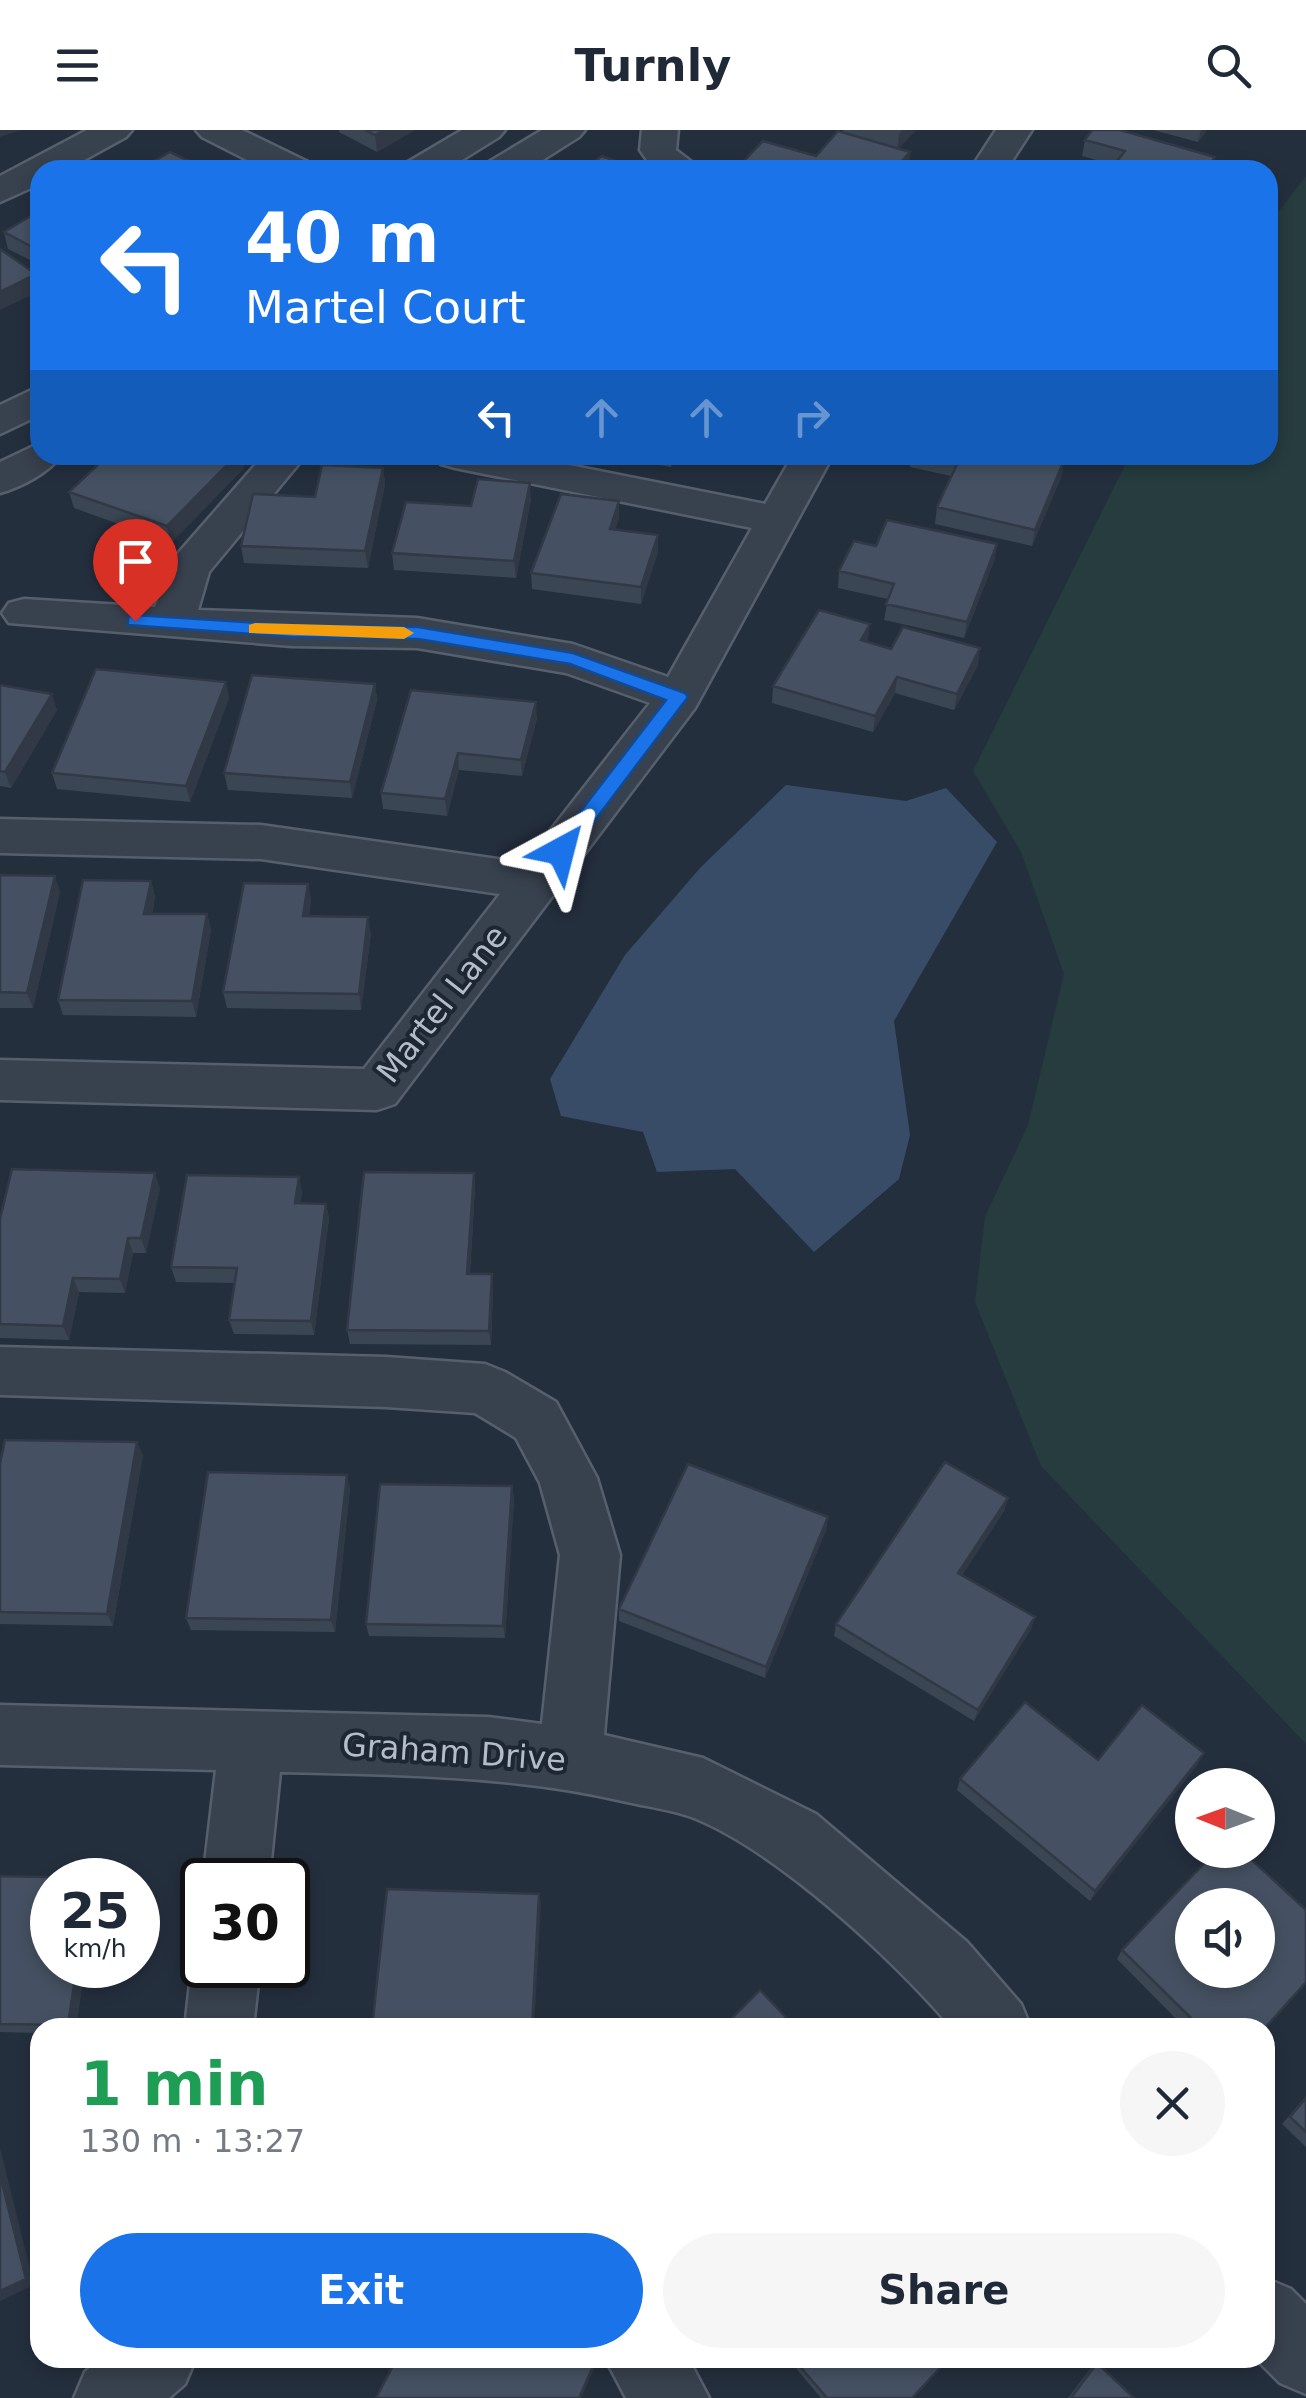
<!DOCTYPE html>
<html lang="en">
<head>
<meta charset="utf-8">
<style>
  body { margin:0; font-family:"DejaVu Sans",sans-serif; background:#f6f6f7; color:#1f2937; height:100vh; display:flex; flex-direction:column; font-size:38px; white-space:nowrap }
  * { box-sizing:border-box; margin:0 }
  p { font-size:32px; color:#747a83 }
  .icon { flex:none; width:55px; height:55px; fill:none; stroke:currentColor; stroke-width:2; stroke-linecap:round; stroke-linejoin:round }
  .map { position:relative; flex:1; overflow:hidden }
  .side { position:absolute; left:30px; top:1888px; width:1245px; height:350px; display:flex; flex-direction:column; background:#fff; border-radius:30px; box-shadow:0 5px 15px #0003 }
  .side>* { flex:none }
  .hud { position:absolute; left:30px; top:30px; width:1248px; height:305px; border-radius:30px; box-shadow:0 5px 15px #0003; background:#1a73e8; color:#fff; overflow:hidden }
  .needle { width:65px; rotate:271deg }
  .buttons { position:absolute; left:1175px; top:1638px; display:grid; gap:20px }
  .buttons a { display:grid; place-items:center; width:100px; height:100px; border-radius:50%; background:#fff; box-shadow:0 5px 15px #0003; font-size:50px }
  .speed { position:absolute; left:30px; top:1728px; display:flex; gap:20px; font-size:50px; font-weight:700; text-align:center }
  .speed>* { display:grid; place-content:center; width:130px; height:130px; border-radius:50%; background:#fff; box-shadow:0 5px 15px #0003; line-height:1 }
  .speed small { font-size:25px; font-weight:400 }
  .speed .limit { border:5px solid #111; border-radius:15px; background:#fff; color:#111 }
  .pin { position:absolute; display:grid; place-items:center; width:85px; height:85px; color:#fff; margin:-102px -42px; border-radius:50% 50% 50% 0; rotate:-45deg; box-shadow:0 0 10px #0007 }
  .pin .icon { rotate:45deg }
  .me { position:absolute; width:110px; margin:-55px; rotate:38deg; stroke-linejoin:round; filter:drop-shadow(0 0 8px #0008) }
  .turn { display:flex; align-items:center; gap:35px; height:210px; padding:0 50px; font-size:45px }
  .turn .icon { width:130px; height:130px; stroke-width:2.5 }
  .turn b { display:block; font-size:70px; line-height:85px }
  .lanes { display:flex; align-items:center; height:95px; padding:0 50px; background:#0003; justify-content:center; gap:50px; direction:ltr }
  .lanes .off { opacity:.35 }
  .round { display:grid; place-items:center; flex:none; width:105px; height:105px; border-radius:52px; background:#f6f6f7 }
  .headline { display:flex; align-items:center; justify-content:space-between; height:170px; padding:0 50px }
  h1 { font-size:60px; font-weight:600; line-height:75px; color:#1e9e55 }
  .action { display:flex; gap:20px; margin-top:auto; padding:20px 50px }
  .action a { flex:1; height:115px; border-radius:60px; background:#1a73e8; color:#fff; font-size:40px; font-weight:600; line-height:115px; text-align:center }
  .action a+a { background:#f6f6f7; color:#1f2937 }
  header { display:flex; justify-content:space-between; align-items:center; height:130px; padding:0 50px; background:#fff; font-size:45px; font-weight:600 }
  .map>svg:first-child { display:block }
  .green { fill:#263c3f }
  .water { fill:#394c67 }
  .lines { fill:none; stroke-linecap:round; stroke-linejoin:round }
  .minor-casing { stroke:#565f6c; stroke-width:5 }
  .minor { fill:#38414e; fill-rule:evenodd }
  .wall { fill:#3b4654 }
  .shaded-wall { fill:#303945 }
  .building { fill:#455162; stroke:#303945; stroke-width:2.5; fill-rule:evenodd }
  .route { fill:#1a73e8; stroke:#114b97; stroke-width:2.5 }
  .slow { fill:#f59e0b }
  .labels { text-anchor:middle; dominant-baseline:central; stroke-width:8; stroke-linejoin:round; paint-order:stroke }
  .street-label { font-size:32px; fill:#b4bcc9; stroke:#1d2633 }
</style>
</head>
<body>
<header><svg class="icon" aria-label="menu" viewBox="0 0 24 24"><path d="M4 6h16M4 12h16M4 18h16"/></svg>Turnly<svg class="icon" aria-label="search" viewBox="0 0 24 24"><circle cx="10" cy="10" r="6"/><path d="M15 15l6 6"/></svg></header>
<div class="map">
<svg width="1306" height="2268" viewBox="0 0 1306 2268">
  <rect width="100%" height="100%" fill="#242f3e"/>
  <path class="green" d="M1306,46V1614L1041,1336L975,1172L985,1087L1028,995L1064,844L1021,722L973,641L1130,325H1268V95Z"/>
  <path class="water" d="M786,655L906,671L946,658L997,712L894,891L910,1005L899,1049L814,1122L735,1039L657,1042L643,1002L561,986L550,949L625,825L701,737Z"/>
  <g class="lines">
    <g class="minor-casing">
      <path id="minor" d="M87,0H132L126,7L66,40H40V54L0,72V46Z
        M196,0H242L308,32L313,40H267L202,7Z
        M462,0H505L499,7L446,40H403L408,32Z
        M542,0H585L579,7L527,40H484L489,32Z
        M642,0H678L676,20L702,40H654L640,20Z
        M996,0H1032L1006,40H970Z
        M40,256V285L0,304V275Z
        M40,313V325H61C49,343 21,357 0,363V332Z
        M264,325H306L209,442L198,480L417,488L573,514L668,547L752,398L455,338L441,334L435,325H519L765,374L793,325H833L695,578L395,974L377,980L0,970V930L364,939L500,764L261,729L0,723V689L261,695L525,733L650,573L566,543L417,518L292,516L9,493L2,483L9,473L24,469L155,477L174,428Z
        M0,1217L386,1227L485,1234L505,1242L556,1272L597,1348L620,1425L604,1605L703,1628L816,1684L967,1812L1021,1874L1031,1898H952C892,1828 778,1722 694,1688C673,1680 649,1677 627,1672C512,1645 397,1645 280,1642L269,1750H203L216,1640L0,1635V1575L488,1587L542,1594L560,1425L540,1353L516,1308L475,1283L386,1277L0,1265Z
        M202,1811V1835H260L253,1898H185L192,1835Z
        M1265,2148L1291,2159L1306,2174V2264L1280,2253L1255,2228H1265Z
        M102,2228H196L185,2254L169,2268H74L85,2242Z
        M605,2228H688L709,2268H626Z"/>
    </g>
    <use href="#minor" class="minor"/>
  </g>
  <path class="wall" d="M339,0H415L377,22L339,2Z
    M843,0H916L899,18L909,38L907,40H742V33L816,26L843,3Z
    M1153,0H1207L1198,12Z
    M1085,10L1215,27L1212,40H1110L1114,35L1082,26Z
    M40,86V135L8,119L4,102Z
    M157,325H242L244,338L171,413L74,378L69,362L151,331Z
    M620,325H678L671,337L620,328Z
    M694,325H732L729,331Z
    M912,325H1050L1062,345L1032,416L935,394L937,377L951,346L910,337Z
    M383,338L385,354L368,438L244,433L241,416L315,367Z
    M531,369L516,448L394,440L392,423L471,376Z
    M619,371V388L615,400L658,405V422L641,474L532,459L531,443Z
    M997,414L994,431L964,508L884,490L888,469L838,458L839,441L876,416Z
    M868,511L867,512L891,519L978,535L954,580L895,563L873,602L772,573L773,556Z
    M375,554L377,570L352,668L228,660L224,643Z
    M0,555L57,580L11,658L0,656Z
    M411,560L537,588L522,646L459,640L447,686L383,679L381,663Z
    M229,568L190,672L57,659L52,643Z
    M0,745L60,762L33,878H0Z
    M151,751L155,767L152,784H207L211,800L196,887L63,885L58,870Z
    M308,754L311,770L309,786L371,803L361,880L227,878L223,862Z
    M474,1043L475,1057L470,1144L493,1158L491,1215L350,1214L347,1200Z
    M160,1058L146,1123H133L125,1163L79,1162L69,1210L0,1208V1089Z
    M302,1062L300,1073L326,1074L329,1088L314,1205L234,1204L229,1190L235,1153L176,1152L171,1137Z
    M143,1325L113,1496L0,1494V1333Z
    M512,1356L514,1369L505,1508L369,1506L366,1494Z
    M350,1358L335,1502L191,1500L186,1488Z
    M1008,1368L1004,1381L962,1445L1031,1499L974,1591L834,1506L836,1494Z
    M828,1387L826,1400L765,1548L619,1491V1479Z
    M1098,1630L1198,1634L1090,1771L957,1660L960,1649Z
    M0,1746L90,1748L92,1750H52V1835H85L76,1898H40V1903L0,1902Z
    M1122,1820L1265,1898H1185L1117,1829Z
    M1306,1966V2017L1282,1994Z
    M797,2233L912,2268H821L795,2237Z
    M1097,2233L1134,2268H1068L1091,2238Z"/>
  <path class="shaded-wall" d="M0,0H21L0,7Z
    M384,0H415L377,22L375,5Z
    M902,0H916L897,20L899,4Z
    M1201,0H1207L1198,12Z
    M910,22L909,38L907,40H894Z
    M1215,27L1212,40H1205Z
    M36,144L40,161L0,180V162Z
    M237,325H242L244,338L171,413L167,396Z
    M671,325H678L671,337Z
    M1065,328L1062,345L1032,416L1035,400Z
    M383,338L385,354L368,438L365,421Z
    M530,353L531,369L516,448L514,431Z
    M619,371V388L610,416V399Z
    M658,405V422L641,474V457Z
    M997,414L994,431L964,508L967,492Z
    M870,494L868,511L859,527L861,510Z
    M980,518L978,535L954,580L957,564Z
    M897,547L895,563L873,602L875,586Z
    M226,552L229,568L190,672L186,656Z
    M375,554L377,570L352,668L350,652Z
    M52,564L57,580L11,658L5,642Z
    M536,572L537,588L522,646L521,630Z
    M458,623L459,640L447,686L445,669Z
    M55,746L60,762L33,878L27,863Z
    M151,751L155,767L148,800L144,784Z
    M308,754L311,770L306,802L303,786Z
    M207,784L211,800L196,887L192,871Z
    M368,787L371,803L361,880L359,864Z
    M155,1043L160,1058L146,1123L141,1108Z
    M474,1043L475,1057L469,1158L467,1144Z
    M299,1047L302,1062L298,1088L295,1073Z
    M326,1074L329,1088L314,1205L311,1191Z
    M128,1108L133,1123L125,1163L120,1149Z
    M492,1144L493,1158L491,1215L489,1201Z
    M73,1148L79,1162L69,1210L63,1196Z
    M137,1312L143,1325L113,1496L107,1484Z
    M347,1345L350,1358L335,1502L331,1490Z
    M512,1356L514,1369L505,1508L503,1496Z
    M1008,1368L1004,1381L955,1456L958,1443Z
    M828,1387L826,1400L765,1548L766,1537Z
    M1035,1487L1031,1499L974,1591L978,1580Z
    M1204,1623L1198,1634L1090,1771L1095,1761Z
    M539,1764L541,1774L534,1898H532Z
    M77,1835H85L76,1898H70L68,1895Z
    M0,2018L34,2155L0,2171Z
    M595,2232V2237L581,2268H579Z"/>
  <path class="building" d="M365,0H384L375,5Z
    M1092,0H1120L1215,27L1205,40H1110L1125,21L1085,10Z
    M838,1L910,22L894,40H765L742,33L763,11L816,26Z
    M170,22L208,40H146L142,38Z
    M602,26L639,40H583Z
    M34,84L40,86V121L4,102Z
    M0,119L36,144L0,162Z
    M108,325H134L151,331L157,325H237L167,396L69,362Z
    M935,325H1050L1065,328L1035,400L937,377L959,330Z
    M322,335L383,338L365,421L241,416L253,364L315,367Z
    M478,349L530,353L514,431L392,423L406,372L471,376Z
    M561,364L619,371L610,399L658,405L641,457L531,443Z
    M887,390L997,414L967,492L886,474L894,454L839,441L854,411L876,416Z
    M819,480L870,494L861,510L891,519L903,497L980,518L957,564L897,547L875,586L773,556Z
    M96,539L226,552L186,656L52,643Z
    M252,545L375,554L350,652L224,643Z
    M0,555L52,564L5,642L0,641Z
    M411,560L536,572L521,630L458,623L445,669L381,663Z
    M0,745L55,746L27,863L0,862Z
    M83,750L151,751L144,784H207L192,871L58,870Z
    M244,753L308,754L303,786L368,787L359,864L223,862Z
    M12,1039L155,1043L141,1108H128L120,1149L73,1148L63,1196L0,1194V1089Z
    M364,1042L474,1043L467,1144H492L489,1201L347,1200Z
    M187,1045L299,1047L295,1073L326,1074L311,1191L229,1190L237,1138L171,1137Z
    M5,1310L137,1312L107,1484L0,1482V1333Z
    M945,1332L1008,1368L958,1443L1035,1487L978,1580L836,1494Z
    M688,1334L828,1387L766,1537L619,1479Z
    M208,1342L347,1345L331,1490L186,1488Z
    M380,1354L512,1356L503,1496L366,1494Z
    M1025,1572L1098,1630L1142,1575L1204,1623L1095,1761L960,1649Z
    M1217,1720H1241L1306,1780V1852L1265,1898H1201L1122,1820ZM1192,1775H1258V1840H1192Z
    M0,1746L90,1748V1750H52V1835H77L68,1895L0,1894Z
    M387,1759L539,1764L532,1898H372Z
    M760,1860L796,1898H722Z
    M1306,1968V2002L1290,1987Z
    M0,2045L26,2149L0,2161Z
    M397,2228H586L595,2232L579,2268H376Z
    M801,2228H949L912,2268H827L797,2233Z
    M1097,2233L1134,2268H1071Z"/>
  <path class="route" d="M135,485L292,495L418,497L573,523L685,563L688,567L568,726L561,728L551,721L554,716L666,570L570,534L418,509L292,507L128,495V487Z"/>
  <path class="slow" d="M255,493L404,497L414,503L404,509L249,503V495Z"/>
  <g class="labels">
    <g class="street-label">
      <text transform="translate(442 874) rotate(-52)">Martel Lane</text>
      <text transform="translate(454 1622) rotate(4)">Graham Drive</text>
    </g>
  </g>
</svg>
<div class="buttons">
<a><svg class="needle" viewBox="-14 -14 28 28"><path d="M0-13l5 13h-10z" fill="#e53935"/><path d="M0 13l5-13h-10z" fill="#747a83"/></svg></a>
<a><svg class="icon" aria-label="sound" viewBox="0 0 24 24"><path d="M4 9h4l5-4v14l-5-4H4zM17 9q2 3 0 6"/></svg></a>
</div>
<div class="speed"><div>25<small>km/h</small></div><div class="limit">30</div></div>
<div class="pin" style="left:135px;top:491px;background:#d93025"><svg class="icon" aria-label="arrive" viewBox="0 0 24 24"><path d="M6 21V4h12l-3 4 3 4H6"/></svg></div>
<svg class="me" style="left:561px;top:721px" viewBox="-20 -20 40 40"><path d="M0-17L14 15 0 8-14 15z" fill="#1a73e8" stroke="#fff" stroke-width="4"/></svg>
<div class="hud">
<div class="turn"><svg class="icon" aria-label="left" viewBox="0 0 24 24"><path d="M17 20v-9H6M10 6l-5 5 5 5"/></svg><div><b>40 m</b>Martel Court</div></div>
<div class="lanes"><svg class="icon" aria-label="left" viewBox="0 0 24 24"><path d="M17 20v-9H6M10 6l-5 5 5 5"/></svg><svg class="icon off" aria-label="ahead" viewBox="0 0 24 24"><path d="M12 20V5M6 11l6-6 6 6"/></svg><svg class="icon off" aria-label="ahead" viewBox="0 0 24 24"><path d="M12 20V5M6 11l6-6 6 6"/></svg><svg class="icon off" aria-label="right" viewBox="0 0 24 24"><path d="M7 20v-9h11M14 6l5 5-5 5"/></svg></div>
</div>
<section class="side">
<div class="headline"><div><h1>1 min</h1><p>130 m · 13:27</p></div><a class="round"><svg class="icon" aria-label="close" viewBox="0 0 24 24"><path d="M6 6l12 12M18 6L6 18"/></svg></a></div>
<div class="action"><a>Exit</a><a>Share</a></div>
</section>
</div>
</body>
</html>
